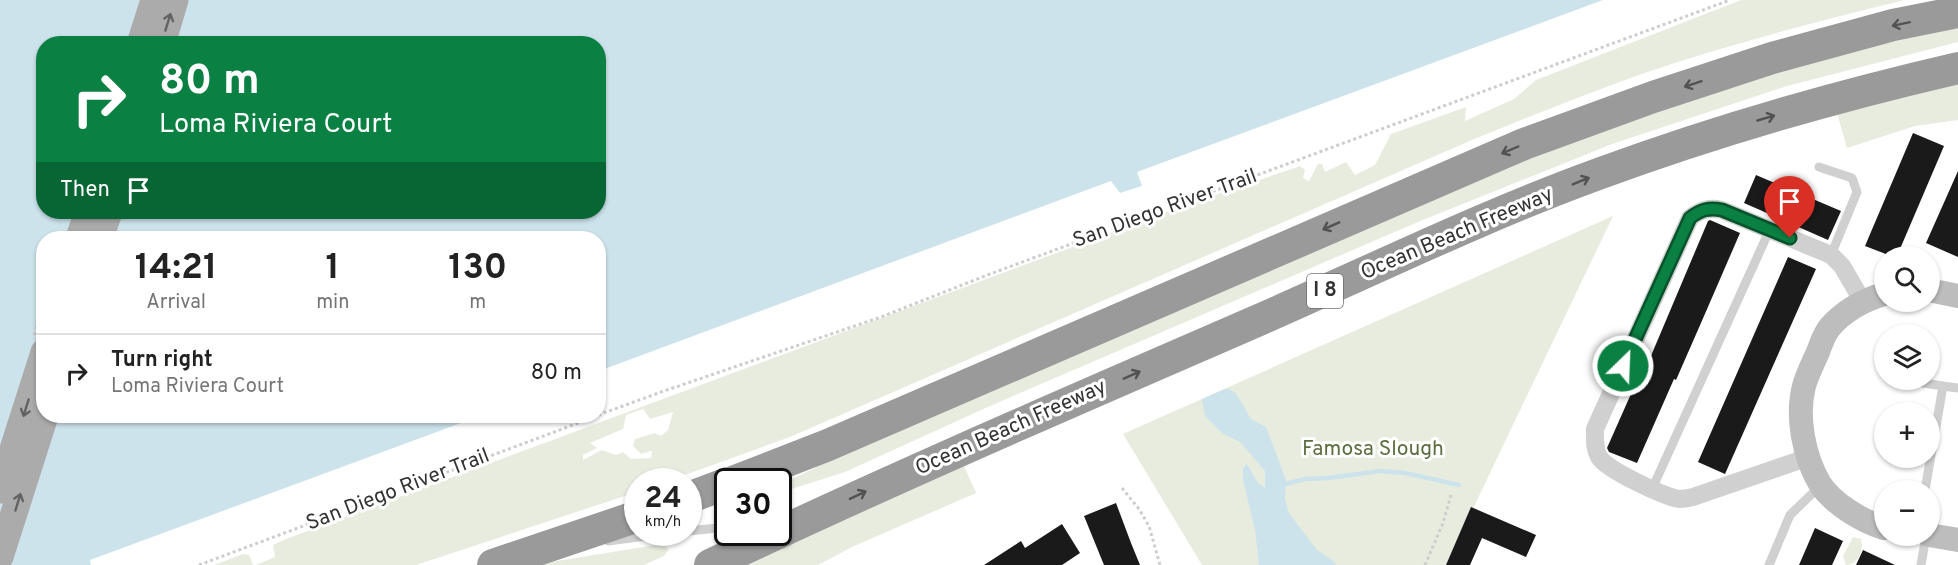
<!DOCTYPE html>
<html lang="en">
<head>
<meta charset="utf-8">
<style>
  body { margin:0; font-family:Overpass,sans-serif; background:#f2f2f2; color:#222; height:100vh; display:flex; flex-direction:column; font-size:22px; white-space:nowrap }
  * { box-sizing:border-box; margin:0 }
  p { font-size:20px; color:#767676 }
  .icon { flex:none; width:33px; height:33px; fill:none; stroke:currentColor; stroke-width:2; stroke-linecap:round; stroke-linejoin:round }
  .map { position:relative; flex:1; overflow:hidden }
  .details { position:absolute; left:36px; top:231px; width:570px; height:192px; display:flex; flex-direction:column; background:#fff; border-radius:24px; box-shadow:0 2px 4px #0004 }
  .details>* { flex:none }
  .banner { position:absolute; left:36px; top:36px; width:570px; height:183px; border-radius:24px; box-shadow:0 2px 4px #0004; background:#0b8043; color:#fff; overflow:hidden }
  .fabs { position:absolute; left:1874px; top:246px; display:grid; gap:12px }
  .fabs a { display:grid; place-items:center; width:66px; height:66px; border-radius:50%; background:#fff; box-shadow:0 2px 4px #0004; font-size:30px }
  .speed { position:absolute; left:624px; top:468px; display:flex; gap:12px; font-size:30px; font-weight:700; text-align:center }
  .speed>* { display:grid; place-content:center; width:78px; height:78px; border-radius:50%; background:#fff; box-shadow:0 2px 4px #0004; line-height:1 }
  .speed small { font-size:15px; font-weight:400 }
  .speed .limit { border:3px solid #111; border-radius:9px; background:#fff; color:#111 }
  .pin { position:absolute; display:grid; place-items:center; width:51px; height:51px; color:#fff; margin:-62px -26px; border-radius:50% 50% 50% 0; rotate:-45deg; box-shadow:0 0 6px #0007 }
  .pin .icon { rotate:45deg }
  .me { position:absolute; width:66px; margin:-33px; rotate:24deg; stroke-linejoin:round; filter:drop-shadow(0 0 4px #0008) }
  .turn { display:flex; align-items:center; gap:21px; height:126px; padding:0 24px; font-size:27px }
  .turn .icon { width:78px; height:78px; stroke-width:2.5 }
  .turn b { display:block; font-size:42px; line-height:51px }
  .then { display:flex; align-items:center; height:57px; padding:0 24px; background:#0003; gap:12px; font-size:22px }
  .eta { display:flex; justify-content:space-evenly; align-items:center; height:102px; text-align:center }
  .eta b { font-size:36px; font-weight:700; line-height:42px }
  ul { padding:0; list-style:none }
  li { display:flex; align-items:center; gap:18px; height:78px; padding:0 24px; border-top:2px solid #e0e0e0 }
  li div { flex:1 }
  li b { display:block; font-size:22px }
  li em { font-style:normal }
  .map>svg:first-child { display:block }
  .green { fill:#e7ecdf; fill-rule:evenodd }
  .water { fill:#cde3eb; fill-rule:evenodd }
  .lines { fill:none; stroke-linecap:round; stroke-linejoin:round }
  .stream { stroke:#cde3eb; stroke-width:4.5 }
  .building { fill:#1a1a1a }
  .path { stroke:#cdcdcd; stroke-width:3; stroke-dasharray:3 3; stroke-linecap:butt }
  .lane { stroke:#d0d0d0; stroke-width:9 }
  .street { stroke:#d0d0d0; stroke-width:18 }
  .secondary { stroke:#bdbdbd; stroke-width:24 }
  .primary { stroke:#ababab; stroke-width:27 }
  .highway { stroke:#9a9a9a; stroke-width:32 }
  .oneway { stroke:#636363 }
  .oneway2 { stroke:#525252 }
  .route-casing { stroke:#07532c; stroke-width:15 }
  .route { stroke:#0b8043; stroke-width:10 }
  .labels { text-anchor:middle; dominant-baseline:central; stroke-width:6; stroke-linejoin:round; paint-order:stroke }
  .shield { fill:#fff; stroke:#707070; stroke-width:1.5 }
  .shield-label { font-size:20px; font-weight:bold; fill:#333 }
  .street-label { font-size:21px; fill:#333; stroke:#fff }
  .park-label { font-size:21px; fill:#5c6f40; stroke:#fff }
</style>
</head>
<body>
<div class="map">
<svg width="1958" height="565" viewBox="0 0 1958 565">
  <rect width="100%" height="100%" fill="#fff"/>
  <path class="green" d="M1741,0H1905C1814,22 1722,46 1633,77C1579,97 1525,118 1472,140L790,437L668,481L638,482L637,492L416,565H256L275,557L273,545L286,539L1172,210L1300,166L1305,170L1303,178L1309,181L1318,164H1322L1325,172L1346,162L1355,175L1375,165L1391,134L1466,107L1465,121L1514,99L1536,80ZM643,409L650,419L673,412L668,430L661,436L655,433L635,439L633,446L641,454L652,451L651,458L631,459L623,452L616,455L602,450L583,460V455L597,448L590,443L623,429L626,415Z
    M1958,25V42L1787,86L1612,144L1418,222L990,406L845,472L779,493V485L815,468L829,456L1586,130L1853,48Z
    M1958,83V120L1915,126L1847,148L1837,113Z
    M1613,216L1446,565H1202L1123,434Z
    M963,464L976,493L852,547L818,565H740Z
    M1853,537L1861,539C1864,550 1858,565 1846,565L1843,556Z
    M662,544L669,549L664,556L644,565H532Z
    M243,554L249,555L253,565H214Z"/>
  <path class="water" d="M0,0H1603L1137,172L1142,186L1120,193L1111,181L599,371L598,238H44V416H480L90,560L91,565H0ZM44,44H598V212H44Z
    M1227,388L1236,393L1251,419L1266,427L1286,480L1285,499L1289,513L1317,550L1331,559L1336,565H1259L1255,530L1243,480V468L1247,464L1258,483L1265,488V471L1240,442L1223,434L1205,416L1202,399Z"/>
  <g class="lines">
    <path class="stream" d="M1282,485L1305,479L1328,478L1380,471L1405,473L1459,485"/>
  </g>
  <path class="building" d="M1913,133L1944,146L1897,256H1891L1865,246Z
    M1958,171V257L1926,243Z
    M1756,175L1841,211L1828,240L1744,203Z
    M1710,220L1740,233L1701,323L1676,380L1674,379L1637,463L1609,452L1607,448L1642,369L1645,370L1708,221Z
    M1788,257L1816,269L1725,474L1698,462Z
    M1116,503L1131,543L1140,565H1104L1084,516Z
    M1471,507L1536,535L1526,557L1482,538L1470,565H1446Z
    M1062,524L1080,553L1062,565H984L1021,541L1025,548Z
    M1815,528L1843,541L1832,565H1799Z
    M1863,550L1895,565H1856Z"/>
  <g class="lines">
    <path class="path" d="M34,335L44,305
      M598,415L664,391L881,317L990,274L1730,0
      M1122,488L1139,509L1149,526L1160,565
      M199,565L597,416
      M1425,565L1443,523L1451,495"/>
    <path class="lane" d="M1819,167L1852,178L1857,192L1831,255
      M1904,380L1943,386L1925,490
      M1943,386L1958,388
      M1652,489L1770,229
      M688,531L728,527
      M608,541L676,532
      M1769,565L1790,515L1819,487
      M1921,565L1926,536"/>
    <path class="street" d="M1809,457L1693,497C1689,498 1684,499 1679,499C1663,496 1607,470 1599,457C1594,448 1595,439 1595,429L1690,218C1700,210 1709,207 1722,210L1831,255L1842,266L1863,302"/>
    <path class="secondary" d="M1929,290L1958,296
      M1884,294C1864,300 1844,311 1830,327C1824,334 1821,344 1818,352C1813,363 1807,375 1804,386C1796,417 1804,457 1820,484C1833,504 1862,521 1884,528
      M1929,535L1958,540"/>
    <path class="primary" d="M140,44L154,0
      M162,44L175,0
      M79,238L88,212
      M100,238L109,212
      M0,490L44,352
      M0,557L45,416"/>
    <path class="highway" d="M733,482L828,445L1524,144L1653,97L1772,58L1893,25L1958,12
      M688,498L728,483
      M493,565L638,516
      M710,565C891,479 1075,400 1259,320C1373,270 1485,215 1601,173C1718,130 1837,96 1958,68"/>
  </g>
  <defs><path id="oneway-shaft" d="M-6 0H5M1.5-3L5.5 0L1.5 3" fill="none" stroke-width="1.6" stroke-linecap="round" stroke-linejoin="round" transform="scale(1.5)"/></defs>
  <g class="oneway">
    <use href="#oneway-shaft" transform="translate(168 22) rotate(-73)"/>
    <use href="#oneway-shaft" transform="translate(26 408) rotate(107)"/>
    <use href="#oneway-shaft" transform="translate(18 502) rotate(-73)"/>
  </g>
  <g class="oneway2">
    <use href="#oneway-shaft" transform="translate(1901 24) rotate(168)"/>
    <use href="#oneway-shaft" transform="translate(1693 84) rotate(162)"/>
    <use href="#oneway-shaft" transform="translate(1766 118) rotate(-16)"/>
    <use href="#oneway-shaft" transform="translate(1510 150) rotate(157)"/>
    <use href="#oneway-shaft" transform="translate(1581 181) rotate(-22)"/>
    <use href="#oneway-shaft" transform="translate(1331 226) rotate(156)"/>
    <use href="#oneway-shaft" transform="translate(1132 375) rotate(-24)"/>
    <use href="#oneway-shaft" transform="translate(858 495) rotate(-25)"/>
  </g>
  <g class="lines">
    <g class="route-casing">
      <path id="route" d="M1623,366L1690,218C1700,210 1709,207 1722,210L1790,238"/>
    </g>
    <use href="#route" class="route"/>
  </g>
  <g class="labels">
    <rect class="shield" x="1307" y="274" width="36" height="34" rx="4.5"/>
    <g class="shield-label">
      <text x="1325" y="291">I 8</text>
    </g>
    <g class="street-label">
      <text transform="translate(1165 209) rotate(-20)">San Diego River Trail</text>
      <text transform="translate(1457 234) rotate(-23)">Ocean Beach Freeway</text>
      <text transform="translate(1011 428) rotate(-24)">Ocean Beach Freeway</text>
      <text transform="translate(398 490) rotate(-21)">San Diego River Trail</text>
    </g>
    <g class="park-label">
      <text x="1373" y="449">Famosa Slough</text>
    </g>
  </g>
</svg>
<div class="fabs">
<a><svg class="icon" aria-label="search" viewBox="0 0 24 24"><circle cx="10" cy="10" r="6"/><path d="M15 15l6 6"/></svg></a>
<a><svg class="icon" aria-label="layers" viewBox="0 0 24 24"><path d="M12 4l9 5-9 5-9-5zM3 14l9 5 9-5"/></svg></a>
<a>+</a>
<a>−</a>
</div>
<div class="speed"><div>24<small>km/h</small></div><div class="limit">30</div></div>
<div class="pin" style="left:1790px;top:238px;background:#d93025"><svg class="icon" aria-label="arrive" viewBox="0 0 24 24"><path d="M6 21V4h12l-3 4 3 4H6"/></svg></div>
<svg class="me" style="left:1623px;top:366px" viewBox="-20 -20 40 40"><circle r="17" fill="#0b8043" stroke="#fff" stroke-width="3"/><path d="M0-11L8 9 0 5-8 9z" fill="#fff"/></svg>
<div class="banner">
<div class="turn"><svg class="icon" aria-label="right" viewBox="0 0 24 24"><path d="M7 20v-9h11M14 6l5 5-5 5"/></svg><div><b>80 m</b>Loma Riviera Court</div></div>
<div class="then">Then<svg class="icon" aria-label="arrive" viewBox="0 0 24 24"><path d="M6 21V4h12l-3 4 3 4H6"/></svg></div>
</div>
<section class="details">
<div class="eta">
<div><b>14:21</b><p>Arrival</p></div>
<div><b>1</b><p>min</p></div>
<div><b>130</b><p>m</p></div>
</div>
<ul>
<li><svg class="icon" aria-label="right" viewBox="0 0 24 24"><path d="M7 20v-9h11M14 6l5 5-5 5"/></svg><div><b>Turn right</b><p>Loma Riviera Court</p></div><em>80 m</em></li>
</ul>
</section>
</div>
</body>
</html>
